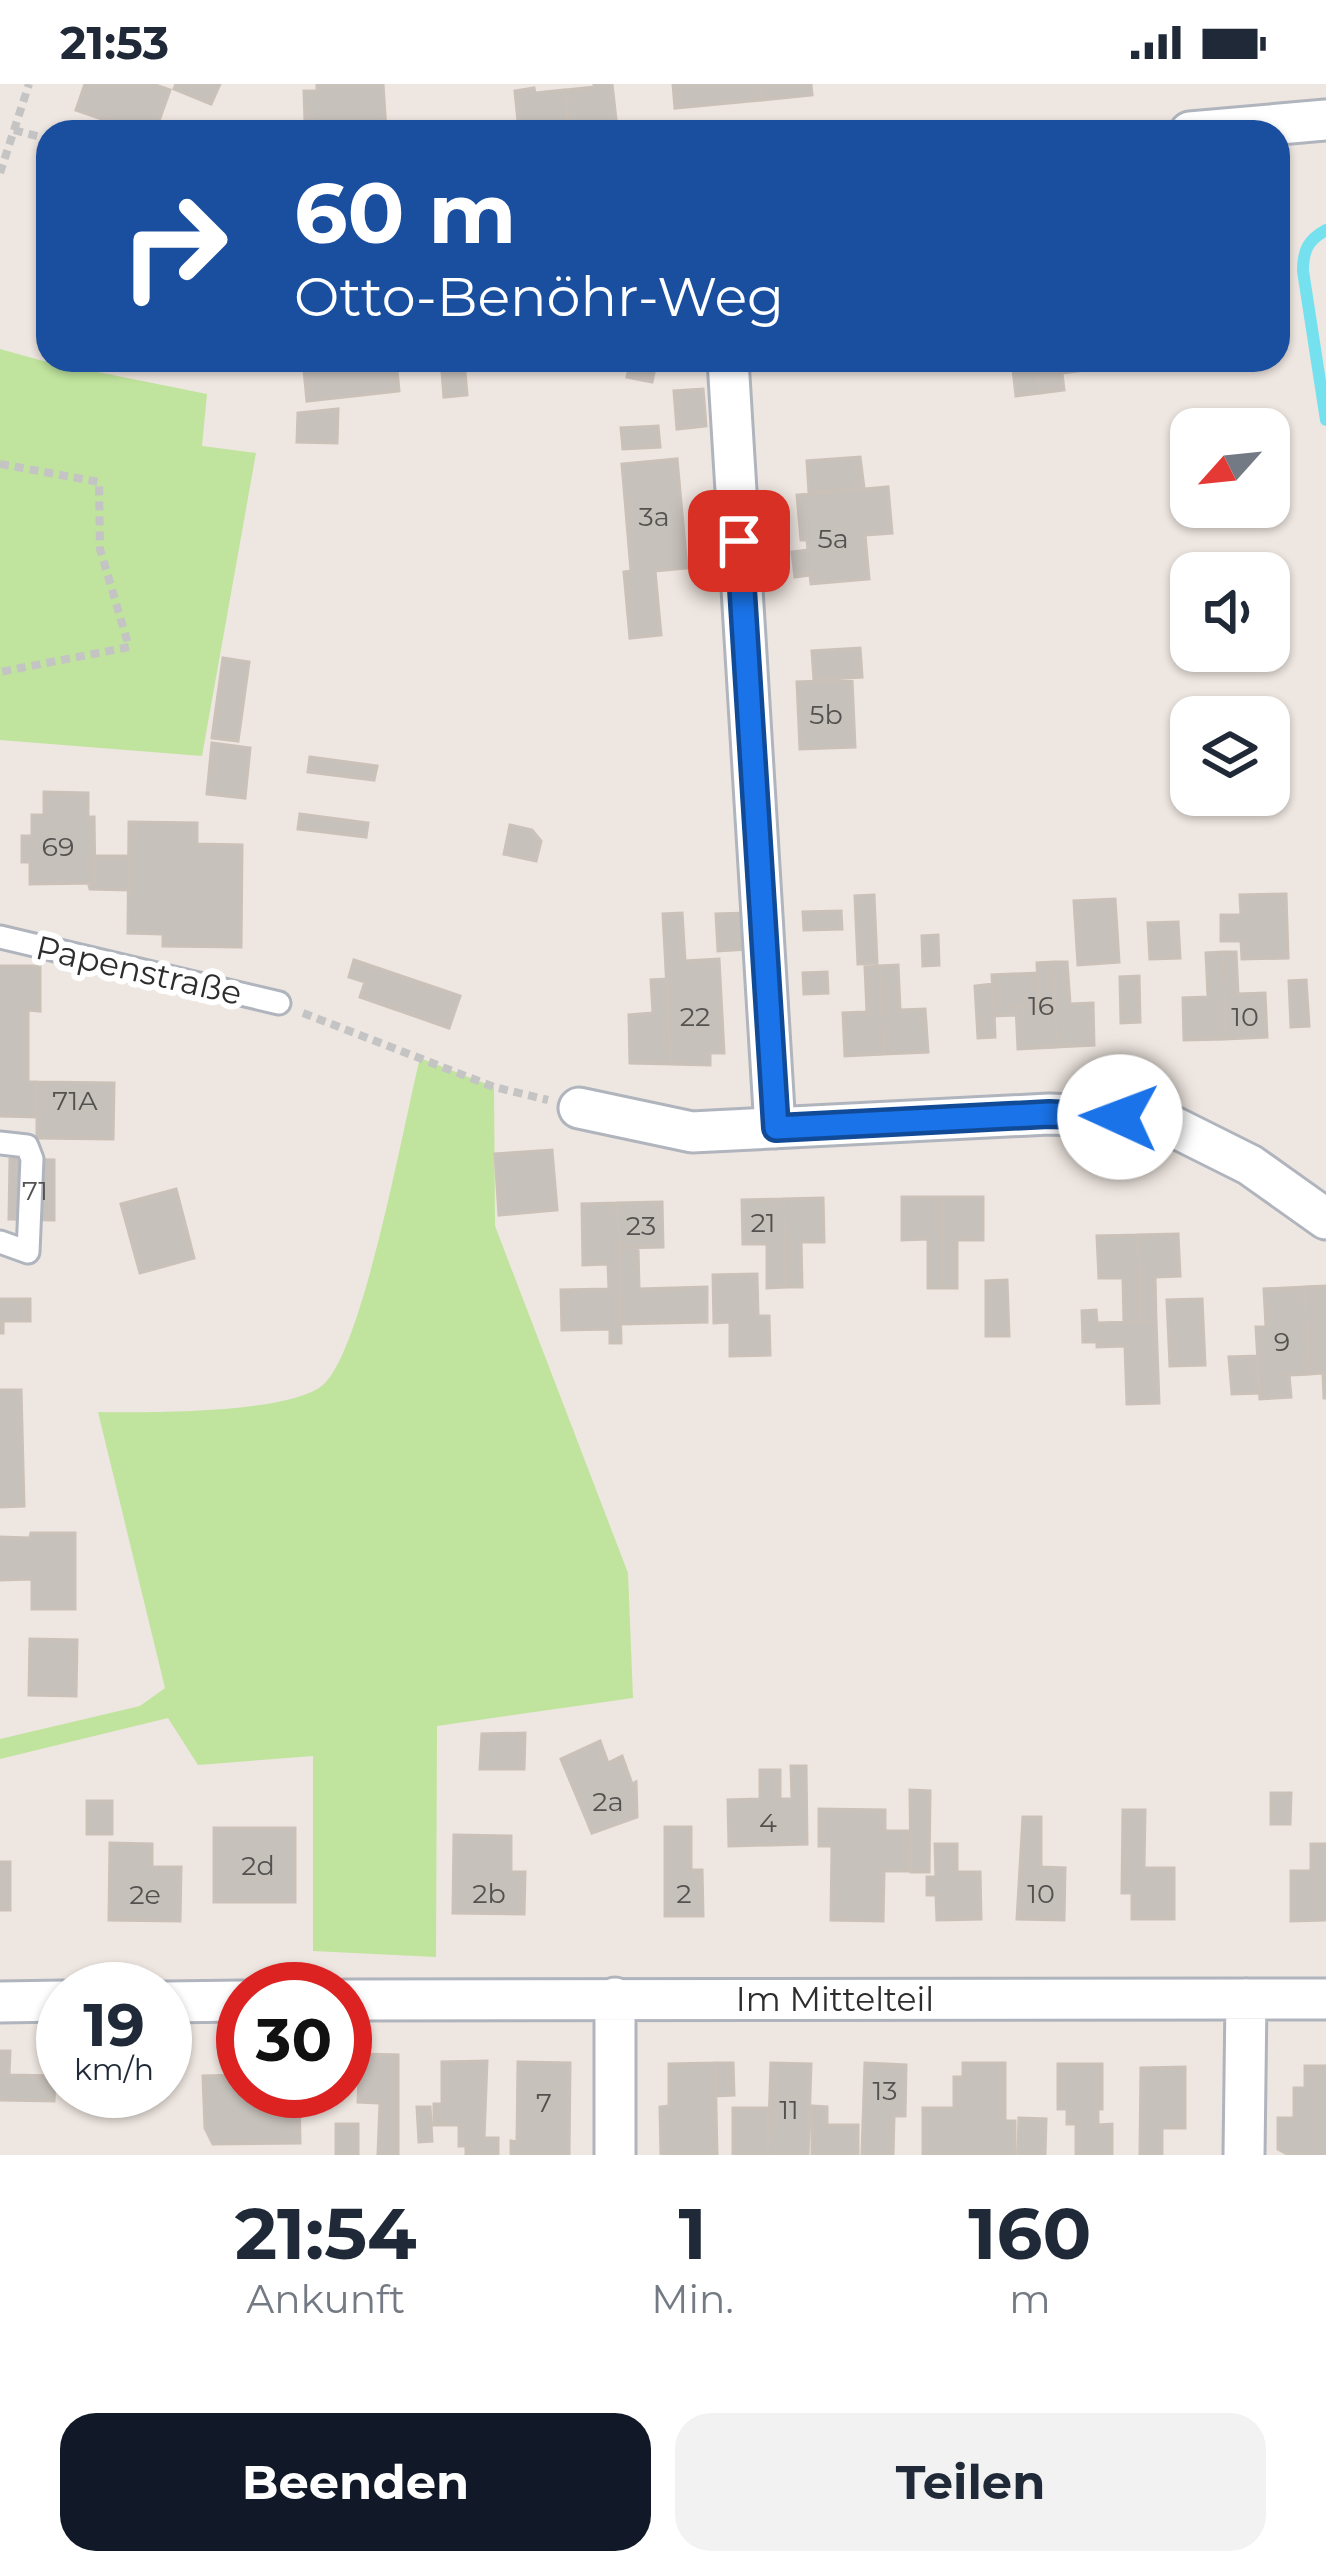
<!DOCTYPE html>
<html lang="de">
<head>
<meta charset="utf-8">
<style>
  body { margin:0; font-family:Montserrat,sans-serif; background:#f2f2f3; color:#1f2937; height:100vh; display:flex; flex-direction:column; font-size:45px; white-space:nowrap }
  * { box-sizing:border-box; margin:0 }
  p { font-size:39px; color:#747a83 }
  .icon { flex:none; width:66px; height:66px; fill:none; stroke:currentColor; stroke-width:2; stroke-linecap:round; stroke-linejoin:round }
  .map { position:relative; height:2071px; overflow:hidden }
  .drawer { display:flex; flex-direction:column; background:#fff; flex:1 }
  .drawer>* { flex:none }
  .top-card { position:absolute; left:36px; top:36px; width:1254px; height:252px; border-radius:36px; box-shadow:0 3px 9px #0004; background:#1a4fa0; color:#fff; overflow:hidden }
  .needle { width:78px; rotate:243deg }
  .tools { position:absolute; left:1170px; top:324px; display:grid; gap:24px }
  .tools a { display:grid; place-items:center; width:120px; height:120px; border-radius:24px; background:#fff; box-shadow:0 3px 9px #0004; font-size:60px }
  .speed { position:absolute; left:36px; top:1878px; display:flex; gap:24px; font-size:60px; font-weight:700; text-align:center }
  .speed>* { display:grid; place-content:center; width:156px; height:156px; border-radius:50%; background:#fff; box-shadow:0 3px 9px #0004; line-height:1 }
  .speed small { font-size:30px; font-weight:400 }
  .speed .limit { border:18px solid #d22; background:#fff; color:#111 }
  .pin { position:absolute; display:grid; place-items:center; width:102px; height:102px; color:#fff; margin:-51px; border-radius:24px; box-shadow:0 6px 18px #0006 }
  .me { position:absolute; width:132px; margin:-66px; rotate:272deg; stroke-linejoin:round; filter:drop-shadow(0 0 9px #0008) }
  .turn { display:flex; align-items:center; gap:42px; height:252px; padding:0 60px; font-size:54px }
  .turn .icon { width:156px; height:156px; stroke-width:2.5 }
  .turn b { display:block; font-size:84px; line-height:102px }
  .eta { display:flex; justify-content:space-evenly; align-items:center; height:204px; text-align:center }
  .eta b { font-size:72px; font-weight:700; line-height:84px }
  .button { display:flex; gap:24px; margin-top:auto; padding:24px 60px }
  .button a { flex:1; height:138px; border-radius:36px; background:#111827; color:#fff; font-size:48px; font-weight:700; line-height:138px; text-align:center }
  .button a+a { background:#f2f2f3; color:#1f2937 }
  .status { display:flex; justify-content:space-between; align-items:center; height:84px; padding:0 60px; background:#fff; direction:ltr }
  .status svg { height:33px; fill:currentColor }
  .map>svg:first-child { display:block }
  .green { fill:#c0e49d }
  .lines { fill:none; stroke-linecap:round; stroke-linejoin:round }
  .stream { stroke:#75e1ee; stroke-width:12 }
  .building { fill:#c7c1bb; stroke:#cac1b9; stroke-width:3 }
  .service-casing { stroke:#b0b4bd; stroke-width:27 }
  .minor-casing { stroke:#b0b4bd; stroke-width:45 }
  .path { stroke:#c4c4c4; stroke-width:8; stroke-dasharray:9 6; stroke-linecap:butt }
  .service { stroke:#fff; stroke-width:21 }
  .minor { stroke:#fff; stroke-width:39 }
  .route-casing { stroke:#114b97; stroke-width:30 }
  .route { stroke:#1a73e8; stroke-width:21 }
  .labels { text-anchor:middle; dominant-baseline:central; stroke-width:12; stroke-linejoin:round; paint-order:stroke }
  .number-label { font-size:27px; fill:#545250 }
  .street-label { font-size:33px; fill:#2d2d2d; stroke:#fff }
</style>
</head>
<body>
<div class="status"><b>21:53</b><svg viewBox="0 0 49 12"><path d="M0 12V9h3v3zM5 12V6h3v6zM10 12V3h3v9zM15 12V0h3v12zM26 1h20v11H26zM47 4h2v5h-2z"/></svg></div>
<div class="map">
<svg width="1326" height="2071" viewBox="0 0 1326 2071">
  <rect width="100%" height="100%" fill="#eee6e0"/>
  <path class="green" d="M0,265L43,277L207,310L202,362L256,369L202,672L0,656Z
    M420,974L494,1003L495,1142L628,1489L633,1614L437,1642L436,1873L313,1867V1672L198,1681L168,1634L0,1675V1655L140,1622L165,1604L98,1328C144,1329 292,1330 324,1300C364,1262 404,1038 420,974Z"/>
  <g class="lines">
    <path class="stream" d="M1326,146C1308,156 1303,166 1303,187L1326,336"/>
  </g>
  <path class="building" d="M85,0H153L170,6L155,48H139L76,26Z
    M176,0H220L211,20L174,5Z
    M317,0H383L386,46L320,48L319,36L305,37L304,7H317Z
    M594,0H612L617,44L569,48L565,6L594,3Z
    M673,0H760L762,16L675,24Z
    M760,0H811L812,11L762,16Z
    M534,4L535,9L565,6L569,48H519L515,7Z
    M303,276H396L399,307L307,317Z
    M441,276H464L467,311L444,313Z
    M631,276L656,279L652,298L627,293Z
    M1012,276H1036L1040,309L1016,312Z
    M1036,276H1124V281L1062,289L1064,306L1040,309Z
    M703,305L706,342L677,345L674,307Z
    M338,325L337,359L297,358L298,329Z
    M658,342L660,363L623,365L621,344Z
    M860,373L864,404L809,409L807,377Z
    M677,375L687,484L655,487L661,551L630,554L624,488L631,487L622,380Z
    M888,403L892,449L865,451L869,495L811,500L810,491L795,493L792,468L808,466L807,456H801L797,411Z
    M860,564L862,593L814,596L812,567Z
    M223,574L249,578L238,657L212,654Z
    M852,596L855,663L800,665L797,598Z
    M212,659L250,664L245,714L207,710Z
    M310,673L377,682L374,696L308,688Z
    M44,708L88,709V733H94L95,799L30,800V778H22V752H32V731H44Z
    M300,730L368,739L366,753L298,745Z
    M129,738L197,739V760L242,761L241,863L163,862V850L128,849Z
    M510,741L532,746L541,757L536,777L504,770Z
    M93,772H128L129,806L90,805L89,801L95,799Z
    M1286,810L1288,874L1242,875L1241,857H1221V831H1241L1240,811Z
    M874,811L877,879L858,880L855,812Z
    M1115,815L1119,878L1078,881L1074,817Z
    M841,827L842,845L804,846L803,828Z
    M682,829L685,877L719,875L724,969H710V981L671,980L663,830Z
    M747,829L748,865L718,867L716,830Z
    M1178,838L1180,874L1150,875L1148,839Z
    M938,851L939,881L923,882L922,852Z
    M1223,868H1236L1238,910L1265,909L1267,953L1226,955Z
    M1223,868L1226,955L1184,956L1183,914L1208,913L1206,869Z
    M354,876L460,912L449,944L360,913L365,898L349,893Z
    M1053,878H1067L1070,920L1093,919L1094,961L1057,963Z
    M1053,878L1057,963L1018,965L1016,922L1039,921L1037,879Z
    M898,881L900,926L925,925L928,968L884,970L880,882Z
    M0,882H40V927L28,926V998H37V1033L0,1032Z
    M880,882L884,970L845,972L843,929L867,928L865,883Z
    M827,888L828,909L804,910L803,889Z
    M1038,889L1039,921L1016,922V931L994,932L992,891Z
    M1139,892L1140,938L1121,939L1120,893Z
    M667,895L671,980L630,979L629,931L653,929L651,896Z
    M1306,896L1309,942L1291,943L1289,897Z
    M993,900L995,953L978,954L975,902Z
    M37,998L114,999L113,1055L37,1054Z
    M552,1066L557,1126L499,1131L495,1070Z
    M10,1075L54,1076V1136L9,1135Z
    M176,1105L194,1174L140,1189L121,1120Z
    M902,1113H942V1204H928V1155L902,1156Z
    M942,1113H983V1156H957V1204H942Z
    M823,1114L824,1158H801L802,1203H786L784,1115Z
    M784,1115L786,1203L767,1204V1160H743L742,1116Z
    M662,1118L663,1163L619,1164L618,1119Z
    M618,1119L621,1259H610V1245L562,1246L561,1206L609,1205L608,1180L583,1181L582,1120Z
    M1178,1150L1180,1192L1155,1193L1156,1237L1140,1238L1138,1151Z
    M1138,1151L1140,1238H1124L1123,1194H1099L1097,1152Z
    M619,1164H638L639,1205L707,1203V1238L621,1240Z
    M757,1190L758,1232H769L770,1271L730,1272V1238L714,1239L713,1191Z
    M1007,1196L1009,1252H986V1197Z
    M1326,1202V1314H1324L1323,1289L1310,1290L1305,1203Z
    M1305,1203L1310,1290L1289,1291L1291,1313L1260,1315L1256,1243H1266L1264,1205Z
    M0,1215H30V1237H3V1249H0Z
    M1202,1215L1205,1281L1170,1282L1167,1216Z
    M1096,1226L1097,1239L1156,1237L1159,1319L1127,1320L1125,1262L1097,1263V1258H1083L1082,1227Z
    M1257,1272L1259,1309L1232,1310L1229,1273Z
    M0,1306H21L24,1422L0,1423Z
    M31,1449H75V1525H32V1495L0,1496V1453L30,1454Z
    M30,1555L77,1556L76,1612L29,1611Z
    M525,1649L524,1685H480L482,1650Z
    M600,1657L608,1679L622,1672L632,1700L636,1698L637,1733L592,1749L561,1675Z
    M791,1682H806L807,1760L729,1762L728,1716L760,1715V1686H780V1715H792Z
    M910,1706L930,1707L929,1788H911Z
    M1271,1709H1291L1290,1740H1271Z
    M87,1717H112V1750H87Z
    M819,1725L885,1726V1747H909L908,1787H884L883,1837L831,1836L832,1762H819Z
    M1123,1726H1145L1144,1784H1174V1835H1132V1809H1122Z
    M1023,1733H1041V1783L1065,1784L1064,1836L1017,1835Z
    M665,1743H691V1786H702L703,1832H665Z
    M214,1744H295V1818H214Z
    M454,1751L511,1752V1788H525L524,1830L453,1829Z
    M110,1759L152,1760V1783H181L180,1837L109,1836Z
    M935,1760H957V1788H980L981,1835L937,1836L936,1811H927V1793H936Z
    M1311,1760H1326V1836L1291,1837V1787H1311Z
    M0,1778H10V1826H0Z
    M0,1967H10L9,1991L55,1992L54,2017L0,2016Z
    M360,1970L398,1971V2071H378L380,2019L358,2018Z
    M487,1977L484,2054H498V2071H466V2062H459V2041H434V2020H442V1978Z
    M518,1978L570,1979L569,2071H511V2057L517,2058Z
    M715,1979L717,2071H661L660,2023L669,2022V1980Z
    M715,1979H733L734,2011L716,2012Z
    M771,1979L811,1980L808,2071H768Z
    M865,1979L906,1981L905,2032H894L893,2071H862Z
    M963,1979H1005V2037H1015V2071H923V2024H954V1993H963Z
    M1058,1980H1102V2025H1098V2041L1112,2040V2071H1076V2040H1067V2025H1058Z
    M1305,1982H1326V2071H1289L1278,2065V2034H1294V2004H1305Z
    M1185,1983V2044H1162V2071H1140L1141,1984Z
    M243,1991V2007H299L300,2059L213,2060L205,2044L203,1992Z
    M812,2022L827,2023V2041H858V2071H812Z
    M417,2023H430L432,2057L419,2058Z
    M733,2024H767V2071H733Z
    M1019,2034L1046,2035L1045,2071H1018Z
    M336,2040H358V2071H336Z"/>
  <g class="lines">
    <g class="service-casing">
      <path id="service" d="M0,853L279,919
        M0,1059L27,1062L32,1075L28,1168L0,1158"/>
    </g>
    <g class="minor-casing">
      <path id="minor" d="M1190,48L1326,36
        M728,276L775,1044
        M579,1024L692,1048L1049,1030L1156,1034L1250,1081L1326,1135
        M345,1916L1326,1915
        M0,1918L63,1917
        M165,1918L243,1917
        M615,2071V1914
        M1244,2071L1246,1915"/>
    </g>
    <path class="path" d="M14,46L48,55
      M0,89L29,0
      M0,380L99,398L100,465L129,563L0,588
      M303,929L494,1003L548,1016"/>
    <use href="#service" class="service"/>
    <use href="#minor" class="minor"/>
  </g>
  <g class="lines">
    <g class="route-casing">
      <path id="route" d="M739,457L776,1044L1049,1030L1120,1033"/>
    </g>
    <use href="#route" class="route"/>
  </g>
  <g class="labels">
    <g class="number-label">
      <text x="654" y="432">3a</text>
      <text x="833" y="454">5a</text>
      <text x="826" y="630">5b</text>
      <text x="58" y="762">69</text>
      <text x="1041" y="921">16</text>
      <text x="695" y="932">22</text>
      <text x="1245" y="932">10</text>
      <text x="75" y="1016">71A</text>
      <text x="35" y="1106">71</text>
      <text x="763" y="1138">21</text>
      <text x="641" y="1141">23</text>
      <text x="1282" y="1257">9</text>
      <text x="608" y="1717">2a</text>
      <text x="768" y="1738">4</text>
      <text x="258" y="1781">2d</text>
      <text x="489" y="1809">2b</text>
      <text x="684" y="1809">2</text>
      <text x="1041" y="1809">10</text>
      <text x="145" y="1810">2e</text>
      <text x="885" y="2006">13</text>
      <text x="544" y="2018">7</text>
      <text x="789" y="2025">11</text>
    </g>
    <g class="street-label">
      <text transform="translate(139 886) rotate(13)">Papenstraße</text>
      <text x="835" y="1915">Im Mittelteil</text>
    </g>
  </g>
</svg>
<div class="tools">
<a><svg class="needle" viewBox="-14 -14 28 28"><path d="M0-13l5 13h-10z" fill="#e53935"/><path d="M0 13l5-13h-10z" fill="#747a83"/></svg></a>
<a><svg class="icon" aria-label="sound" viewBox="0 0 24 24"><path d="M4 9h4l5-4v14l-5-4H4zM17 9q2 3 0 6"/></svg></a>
<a><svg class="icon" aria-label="layers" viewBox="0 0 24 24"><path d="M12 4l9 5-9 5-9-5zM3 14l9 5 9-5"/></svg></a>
</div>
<div class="speed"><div>19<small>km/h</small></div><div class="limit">30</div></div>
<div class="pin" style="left:739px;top:457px;background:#d93025"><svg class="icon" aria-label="arrive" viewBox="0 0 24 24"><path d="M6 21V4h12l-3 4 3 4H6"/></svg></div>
<svg class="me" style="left:1120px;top:1033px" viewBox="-20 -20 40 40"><circle r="19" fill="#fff"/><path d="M0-13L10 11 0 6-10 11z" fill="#1a73e8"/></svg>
<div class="top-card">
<div class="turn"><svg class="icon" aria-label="right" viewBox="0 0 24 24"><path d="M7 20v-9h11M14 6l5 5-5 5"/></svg><div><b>60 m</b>Otto-Benöhr-Weg</div></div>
</div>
</div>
<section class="drawer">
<div class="eta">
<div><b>21:54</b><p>Ankunft</p></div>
<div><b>1</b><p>Min.</p></div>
<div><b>160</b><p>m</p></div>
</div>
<div class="button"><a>Beenden</a><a>Teilen</a></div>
</section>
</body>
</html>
